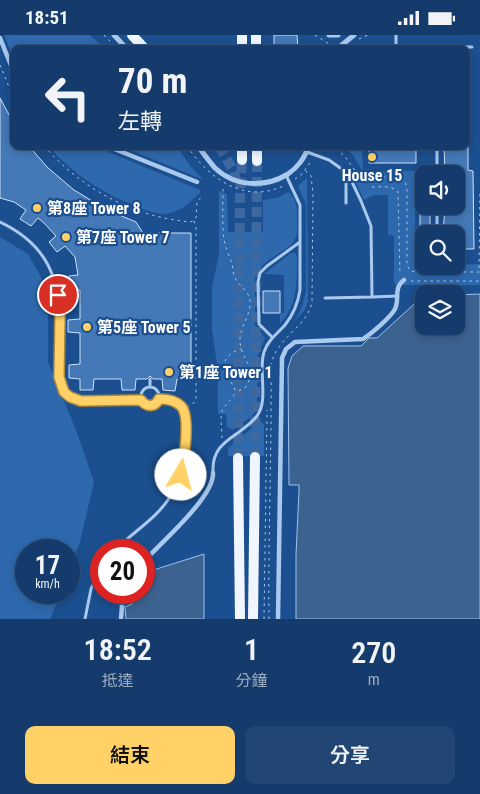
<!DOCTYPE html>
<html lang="zh-TW">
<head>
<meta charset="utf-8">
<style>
  body { margin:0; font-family:"Roboto Condensed","Noto Sans TC",sans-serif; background:#214673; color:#f1f3f6; height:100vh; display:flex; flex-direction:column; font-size:19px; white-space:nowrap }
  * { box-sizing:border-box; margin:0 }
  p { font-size:16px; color:#9dadc1 }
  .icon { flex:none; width:28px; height:28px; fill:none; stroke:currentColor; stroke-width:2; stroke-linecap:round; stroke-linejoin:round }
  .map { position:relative; height:584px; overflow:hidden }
  .drawer { display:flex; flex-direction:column; background:#143b6b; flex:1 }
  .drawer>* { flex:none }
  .banner { position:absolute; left:10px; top:10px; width:460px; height:105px; border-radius:10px; box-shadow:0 2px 8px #0003,0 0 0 1px #33557e; background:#143b6b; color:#f1f3f6; overflow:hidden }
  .tools { position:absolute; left:415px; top:130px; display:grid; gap:10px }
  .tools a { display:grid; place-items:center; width:50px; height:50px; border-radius:10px; background:#143b6b; box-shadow:0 2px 8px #0003,0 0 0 1px #33557e; font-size:25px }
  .speed { position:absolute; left:15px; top:504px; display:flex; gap:10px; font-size:25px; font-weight:700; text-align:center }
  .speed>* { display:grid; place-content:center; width:65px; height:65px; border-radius:50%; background:#143b6b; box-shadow:0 2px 8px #0003,0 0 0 1px #33557e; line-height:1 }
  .speed small { font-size:12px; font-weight:400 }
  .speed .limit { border:8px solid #d22; background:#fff; color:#111 }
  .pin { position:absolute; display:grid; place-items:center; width:42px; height:42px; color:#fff; margin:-21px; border:2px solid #fff; border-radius:50%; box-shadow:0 1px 5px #0007 }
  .me { position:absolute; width:55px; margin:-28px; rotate:8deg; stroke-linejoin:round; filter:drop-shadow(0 0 4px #0008) }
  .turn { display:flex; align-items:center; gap:18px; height:105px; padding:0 25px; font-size:22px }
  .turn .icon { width:65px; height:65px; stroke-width:2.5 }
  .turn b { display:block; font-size:35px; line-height:42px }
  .eta { display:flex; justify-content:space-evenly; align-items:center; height:85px; text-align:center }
  .eta b { font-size:30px; font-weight:600; line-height:35px }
  .cta { display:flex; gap:10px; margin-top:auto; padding:10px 25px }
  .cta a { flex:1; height:58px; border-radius:10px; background:#ffd166; color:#111; font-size:20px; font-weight:600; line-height:58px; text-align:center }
  .cta a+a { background:#214673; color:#f1f3f6 }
  .status { display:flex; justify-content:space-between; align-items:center; height:35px; padding:0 25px; background:#143b6b; direction:ltr }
  .status svg { height:14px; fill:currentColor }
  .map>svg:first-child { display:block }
  .green { fill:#2e69ad }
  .water { fill:#3c6290; stroke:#9cc4f0 }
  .building { fill:#4478b7; stroke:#cfe3fa }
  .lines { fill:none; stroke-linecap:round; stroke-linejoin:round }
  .primary-tunnel { stroke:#3d69a0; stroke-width:10; stroke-dasharray:10 5; stroke-linecap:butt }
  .path { stroke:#a9c9ee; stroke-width:1; stroke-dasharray:2.5 4; stroke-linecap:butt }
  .service { stroke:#a9c9ee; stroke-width:3 }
  .pedestrian { stroke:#a9c9ee; stroke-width:4.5 }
  .minor { stroke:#a9c9ee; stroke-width:5 }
  .primary { stroke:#f0f6ff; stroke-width:10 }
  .route-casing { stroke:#a68842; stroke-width:12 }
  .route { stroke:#ffd166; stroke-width:9 }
  .poi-dot { fill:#ffd166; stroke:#1b4f8f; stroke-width:2 }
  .labels { text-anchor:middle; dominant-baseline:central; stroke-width:4.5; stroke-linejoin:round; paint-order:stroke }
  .poi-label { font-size:16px; font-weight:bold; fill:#fff; stroke:#1b4f8f; text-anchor:start }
</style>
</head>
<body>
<div class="status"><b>18:51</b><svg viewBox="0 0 49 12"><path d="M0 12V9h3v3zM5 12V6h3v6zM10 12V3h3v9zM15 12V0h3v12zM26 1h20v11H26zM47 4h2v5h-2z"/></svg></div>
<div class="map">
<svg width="480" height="584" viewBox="0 0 480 584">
  <rect width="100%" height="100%" fill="#1b4f8f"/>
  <path class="green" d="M4,0H90L105,14H14V25Z
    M48,111H94L200,155V158C191,166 183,175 171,178C160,181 148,176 138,172C103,159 73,139 48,111Z
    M120,111H177L190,131L204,145Z
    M345,111H362L363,136H415V229H424V231L480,229V250H398L394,248V201L388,200V160H375L364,165L353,142L362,135L352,119Z
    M307,143L308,266L304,276L294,287L302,272L306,256V169L298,151Z
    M219,156L227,159L228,197H263V165L277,163L289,157C297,165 297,173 297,183C297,189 298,196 296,202C291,217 262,222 255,242V290L265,303L258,320L257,374L252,381L233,395L227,392L226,379H218V337L212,294V253L219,219Z
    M0,202L28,219L48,255V327L76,395L94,447L80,507L69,536V515H26V558H61L50,584H0Z
    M291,218H295L297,221C297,247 298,269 280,289V278H284V240L264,239Z
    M262,387L264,390V421H228V413L258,388Z"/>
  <path class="water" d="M480,259V584H296V520L299,456V450H289L288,333L292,321L303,311H361L369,303H377L424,260V291H456V260Z
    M204,519V584H126L125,572L132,569L136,565V560L129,558H144V538Z"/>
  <path class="building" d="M274,0H297L298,14H274Z
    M0,63L14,89V111H29L47,132L74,155L107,175L111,179H117L136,187L143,198H191V344H177L175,356L163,355L162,344H153L150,341L147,344H136L135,355H122L121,344H94L93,355H80V344L69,343V330L80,329V298L68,297V285L80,284V255L68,254L69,241L78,240L75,222L65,211L57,217L49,207L56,201L44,188L38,183L31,191L20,184L26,175L14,167L0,163Z
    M444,111H468V135L473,136L474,214H456V199H443L445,171H456V139H445Z
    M369,112H412V115H416V128H369Z
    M420,171H430V197H420Z
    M263,256H280V278H263Z"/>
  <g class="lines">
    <path class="primary-tunnel" d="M219,111L233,135L238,150
      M255,422L257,126
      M238,423L240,158L242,125"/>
    <path class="path" d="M104,0L110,6
      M315,0L329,9L326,14
      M359,4L368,0
      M0,30L14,64
      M44,111C82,154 133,182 191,187L196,183L197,167L202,161
      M187,111C209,144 246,170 285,150
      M330,111C348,119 348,129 359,140L401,143L405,145L407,155V230L410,236L420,237H480
      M295,144L302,139L312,125
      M372,152C381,152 392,150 398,157L400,240
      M223,154C223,171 222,188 224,204C225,213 230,221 232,229C233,233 233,237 234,241C238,251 249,255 250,266C251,281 239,292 240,307C241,325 259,333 245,353L238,356H235
      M479,233L480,155
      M411,246H480
      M187,372L195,367L196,364V192L194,186
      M222,403C222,395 220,383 222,376C224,369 234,365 235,356C235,349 228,346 225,340C220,327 229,317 241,314
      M264,584L267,375
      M269,584C268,499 272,415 271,330C276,303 307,292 312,267L313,158L311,141L305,135"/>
    <path class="service" d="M396,0V14
      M440,12H472
      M437,111V139
      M307,117L329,125L343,135L351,145L361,166L371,191L372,262L325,263
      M346,139V168
      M437,171V199
      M0,187C62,216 61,263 59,323C59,336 57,350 67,359C78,371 125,367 141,365
      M423,201H424
      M372,262L397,261
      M272,302L259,289L258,247L260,238L267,231L300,207
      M150,344V352
      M141 361a9 9 0 1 1 18 0a9 9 0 1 1-18 0Z
      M213,438C211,404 240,403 257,381C269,365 258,335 264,317C268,305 277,299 285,290C293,280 298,268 300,255V170L286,140
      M115,515C133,497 156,484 170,462C184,442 185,419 185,396C185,389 187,380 183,374C178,365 168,364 159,364
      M85,584L91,554L101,531"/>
    <path class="pedestrian" d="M0,3L14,38
      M107,111L197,147
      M144,526C161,508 214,462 213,438
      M121,584L123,558
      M278,584L282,323L286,314L295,307L363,304C372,298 390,283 395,274C400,264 393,253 404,245"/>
    <path class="minor" d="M114,0L127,14
      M329,0H338
      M337,14L354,0
      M198,111C203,118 209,126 215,133C235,152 265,153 288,139C297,133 306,122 308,111"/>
    <path class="primary" d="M132,0L145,14
      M256,0V14
      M242,14V0
      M242,111V125
      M257,126V111
      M238,423L240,584
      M253,584L255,422"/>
  </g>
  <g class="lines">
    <g class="route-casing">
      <path id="route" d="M58,260L60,280L59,342L64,357L70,362L81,366L141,365C147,373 155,372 159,364C167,364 175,365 181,371C191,381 184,426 181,440"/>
    </g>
    <use href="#route" class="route"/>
  </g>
  <g class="poi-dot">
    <circle cx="372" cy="122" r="5"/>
    <circle cx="37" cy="173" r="5"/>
    <circle cx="66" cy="202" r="5"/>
    <circle cx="87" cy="292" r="5"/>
    <circle cx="169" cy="337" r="5"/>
  </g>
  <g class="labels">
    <g class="poi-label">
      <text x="372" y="140" text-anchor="middle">House 15</text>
      <text x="47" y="173">第8座 Tower 8</text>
      <text x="76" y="202">第7座 Tower 7</text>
      <text x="97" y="292">第5座 Tower 5</text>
      <text x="179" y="337">第1座 Tower 1</text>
    </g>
  </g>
</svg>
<div class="tools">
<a><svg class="icon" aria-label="sound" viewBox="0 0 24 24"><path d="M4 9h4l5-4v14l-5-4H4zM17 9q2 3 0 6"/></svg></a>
<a><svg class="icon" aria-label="search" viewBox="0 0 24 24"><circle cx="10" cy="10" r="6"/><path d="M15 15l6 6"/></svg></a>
<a><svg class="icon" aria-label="layers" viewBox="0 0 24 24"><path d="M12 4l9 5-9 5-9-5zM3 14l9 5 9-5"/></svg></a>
</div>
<div class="speed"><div>17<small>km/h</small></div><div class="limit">20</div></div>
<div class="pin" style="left:58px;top:260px;background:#d93025"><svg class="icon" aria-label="arrive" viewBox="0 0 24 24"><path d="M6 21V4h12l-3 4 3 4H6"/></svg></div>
<svg class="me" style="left:181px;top:440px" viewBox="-20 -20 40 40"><circle r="19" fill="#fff"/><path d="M0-13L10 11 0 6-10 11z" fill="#ffd166"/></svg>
<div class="banner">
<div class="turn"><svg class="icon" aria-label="left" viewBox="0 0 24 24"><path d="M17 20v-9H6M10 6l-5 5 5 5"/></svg><div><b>70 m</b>左轉</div></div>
</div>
</div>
<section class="drawer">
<div class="eta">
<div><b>18:52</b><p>抵達</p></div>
<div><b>1</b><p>分鐘</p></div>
<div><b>270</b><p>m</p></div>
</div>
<div class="cta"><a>結束</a><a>分享</a></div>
</section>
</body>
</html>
